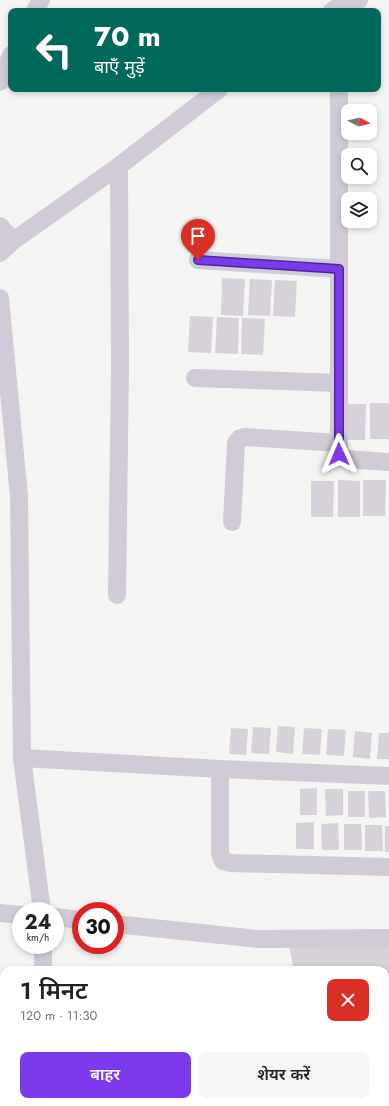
<!DOCTYPE html>
<html lang="hi">
<head>
<meta charset="utf-8">
<style>
  body { margin:0; font-family:Jost,"Noto Sans Devanagari",sans-serif; background:#f6f6f6; color:#222; height:100vh; display:flex; flex-direction:column; font-size:15px; white-space:nowrap }
  * { box-sizing:border-box; margin:0 }
  p { font-size:13px; color:#767676 }
  .icon { flex:none; width:22px; height:22px; fill:none; stroke:currentColor; stroke-width:2; stroke-linecap:round; stroke-linejoin:round }
  .map { position:relative; flex:1; overflow:hidden }
  .panel { position:absolute; left:0px; top:966px; width:389px; height:140px; display:flex; flex-direction:column; background:#fff; border-radius:12px 12px 0 0; box-shadow:0 2px 6px #0003 }
  .panel>* { flex:none }
  .banner { position:absolute; left:8px; top:8px; width:373px; height:84px; border-radius:8px; box-shadow:0 2px 6px #0003; background:#00695c; color:#fff; overflow:hidden }
  .needle { width:26px; rotate:97deg }
  .fabs { position:absolute; left:341px; top:104px; display:grid; gap:8px }
  .fabs a { display:grid; place-items:center; width:36px; height:36px; border-radius:8px; background:#fff; box-shadow:0 2px 6px #0003; font-size:20px }
  .speed { position:absolute; left:12px; top:902px; display:flex; gap:8px; font-size:20px; font-weight:700; text-align:center }
  .speed>* { display:grid; place-content:center; width:52px; height:52px; border-radius:50%; background:#fff; box-shadow:0 2px 6px #0003; line-height:1 }
  .speed small { font-size:10px; font-weight:400 }
  .speed .limit { border:6px solid #d22; background:#fff; color:#111 }
  .pin { position:absolute; display:grid; place-items:center; width:34px; height:34px; color:#fff; margin:-41px -17px; border-radius:50% 50% 50% 0; rotate:-45deg; box-shadow:0 0 4px #0007 }
  .pin .icon { rotate:45deg }
  .me { position:absolute; width:44px; margin:-22px; rotate:359deg; stroke-linejoin:round; filter:drop-shadow(0 0 3px #0008) }
  .turn { display:flex; align-items:center; gap:14px; height:84px; padding:0 20px; font-size:18px }
  .turn .icon { width:52px; height:52px; stroke-width:2.5 }
  .turn b { display:block; font-size:28px; line-height:34px }
  .round { display:grid; place-items:center; flex:none; width:42px; height:42px; border-radius:8px; background:#f6f6f6 }
  .summary { display:flex; align-items:center; justify-content:space-between; height:68px; padding:0 20px }
  h1 { font-size:24px; font-weight:600; line-height:30px }
  .action { display:flex; gap:8px; margin-top:auto; padding:8px 20px }
  .action a { flex:1; height:46px; border-radius:8px; background:#7c3aed; color:#fff; font-size:16px; font-weight:600; line-height:46px; text-align:center }
  .action a+a { background:#f6f6f6; color:#222 }
  .map>svg:first-child { display:block }
  .building { fill:#d7d2d9 }
  .lines { fill:none; stroke-linecap:round; stroke-linejoin:round }
  .street { stroke:#d0cbd6; stroke-width:18 }
  .route-casing { stroke:#51269a; stroke-width:10 }
  .route { stroke:#7c3aed; stroke-width:7 }
</style>
</head>
<body>
<div class="map">
<svg width="389" height="1106" viewBox="0 0 389 1106">
  <rect width="100%" height="100%" fill="#f4f4f2"/>
  <path class="building" d="M222,278L245,279L243,316L221,315Z
    M250,279L272,280L270,316L248,315Z
    M275,280L297,281L295,317L273,316Z
    M190,316L213,317L211,353L188,352Z
    M217,317L239,318L238,354L215,353Z
    M242,318L265,319L263,355L241,354Z
    M370,403H389V439H370Z
    M343,404H366L365,440H343Z
    M338,480L360,481V517H338Z
    M363,480H386L385,516H363Z
    M311,481H334L333,517H311Z
    M278,726L295,727L293,754L276,752Z
    M253,727L271,728L269,754L251,753Z
    M231,728L248,729L246,755L229,754Z
    M304,728L322,729L320,755L302,754Z
    M328,729L346,730L344,756L326,755Z
    M355,731L372,733L370,759L353,757Z
    M379,733H389V759H377Z
    M317,788V815H300V789Z
    M325,789H343V815L326,816Z
    M348,791H365V817H348Z
    M368,791H385L386,817L369,818Z
    M314,822V849H296V823Z
    M338,823L339,850H322L321,824Z
    M344,824H361L362,850H344Z
    M365,825H382L383,851H365Z
    M385,826H389V852H385Z
    M389,944V1030H385V970H294L289,946Z"/>
  <g class="lines">
    <path class="street" d="M35,11L41,0
      M332,11L340,6L359,0
      M0,82L11,55
      M339,89V454L346,459L389,462
      M0,226L13,241
      M0,253L13,241L119,166L219,89
      M198,260L339,269
      M0,298L19,496L22,758L42,911
      M195,378L339,383
      M232,522L236,443L240,438L245,437L338,443
      M117,595L120,367L119,166
      M22,758L220,769L389,776
      M220,769V853L223,861L231,863L389,867
      M0,913L21,915
      M55,917L81,920
      M115,924L259,939L389,938
      M43,945V970
      M45,1102V1106"/>
  </g>
  <g class="lines">
    <g class="route-casing">
      <path id="route" d="M198,260L339,269V454"/>
    </g>
    <use href="#route" class="route"/>
  </g>
</svg>
<div class="fabs">
<a><svg class="needle" viewBox="-14 -14 28 28"><path d="M0-13l5 13h-10z" fill="#e53935"/><path d="M0 13l5-13h-10z" fill="#767676"/></svg></a>
<a><svg class="icon" aria-label="search" viewBox="0 0 24 24"><circle cx="10" cy="10" r="6"/><path d="M15 15l6 6"/></svg></a>
<a><svg class="icon" aria-label="layers" viewBox="0 0 24 24"><path d="M12 4l9 5-9 5-9-5zM3 14l9 5 9-5"/></svg></a>
</div>
<div class="speed"><div>24<small>km/h</small></div><div class="limit">30</div></div>
<div class="pin" style="left:198px;top:260px;background:#d93025"><svg class="icon" aria-label="arrive" viewBox="0 0 24 24"><path d="M6 21V4h12l-3 4 3 4H6"/></svg></div>
<svg class="me" style="left:339px;top:454px" viewBox="-20 -20 40 40"><path d="M0-17L14 15 0 8-14 15z" fill="#7c3aed" stroke="#fff" stroke-width="4"/></svg>
<div class="banner">
<div class="turn"><svg class="icon" aria-label="left" viewBox="0 0 24 24"><path d="M17 20v-9H6M10 6l-5 5 5 5"/></svg><div><b>70 m</b>बाएँ मुड़ें</div></div>
</div>
<section class="panel">
<div class="summary"><div><h1>1 मिनट</h1><p>120 m · 11:30</p></div><a class="round" style="background:#d93025;color:#fff"><svg class="icon" aria-label="close" viewBox="0 0 24 24"><path d="M6 6l12 12M18 6L6 18"/></svg></a></div>
<div class="action"><a>बाहर</a><a>शेयर करें</a></div>
</section>
</div>
</body>
</html>
